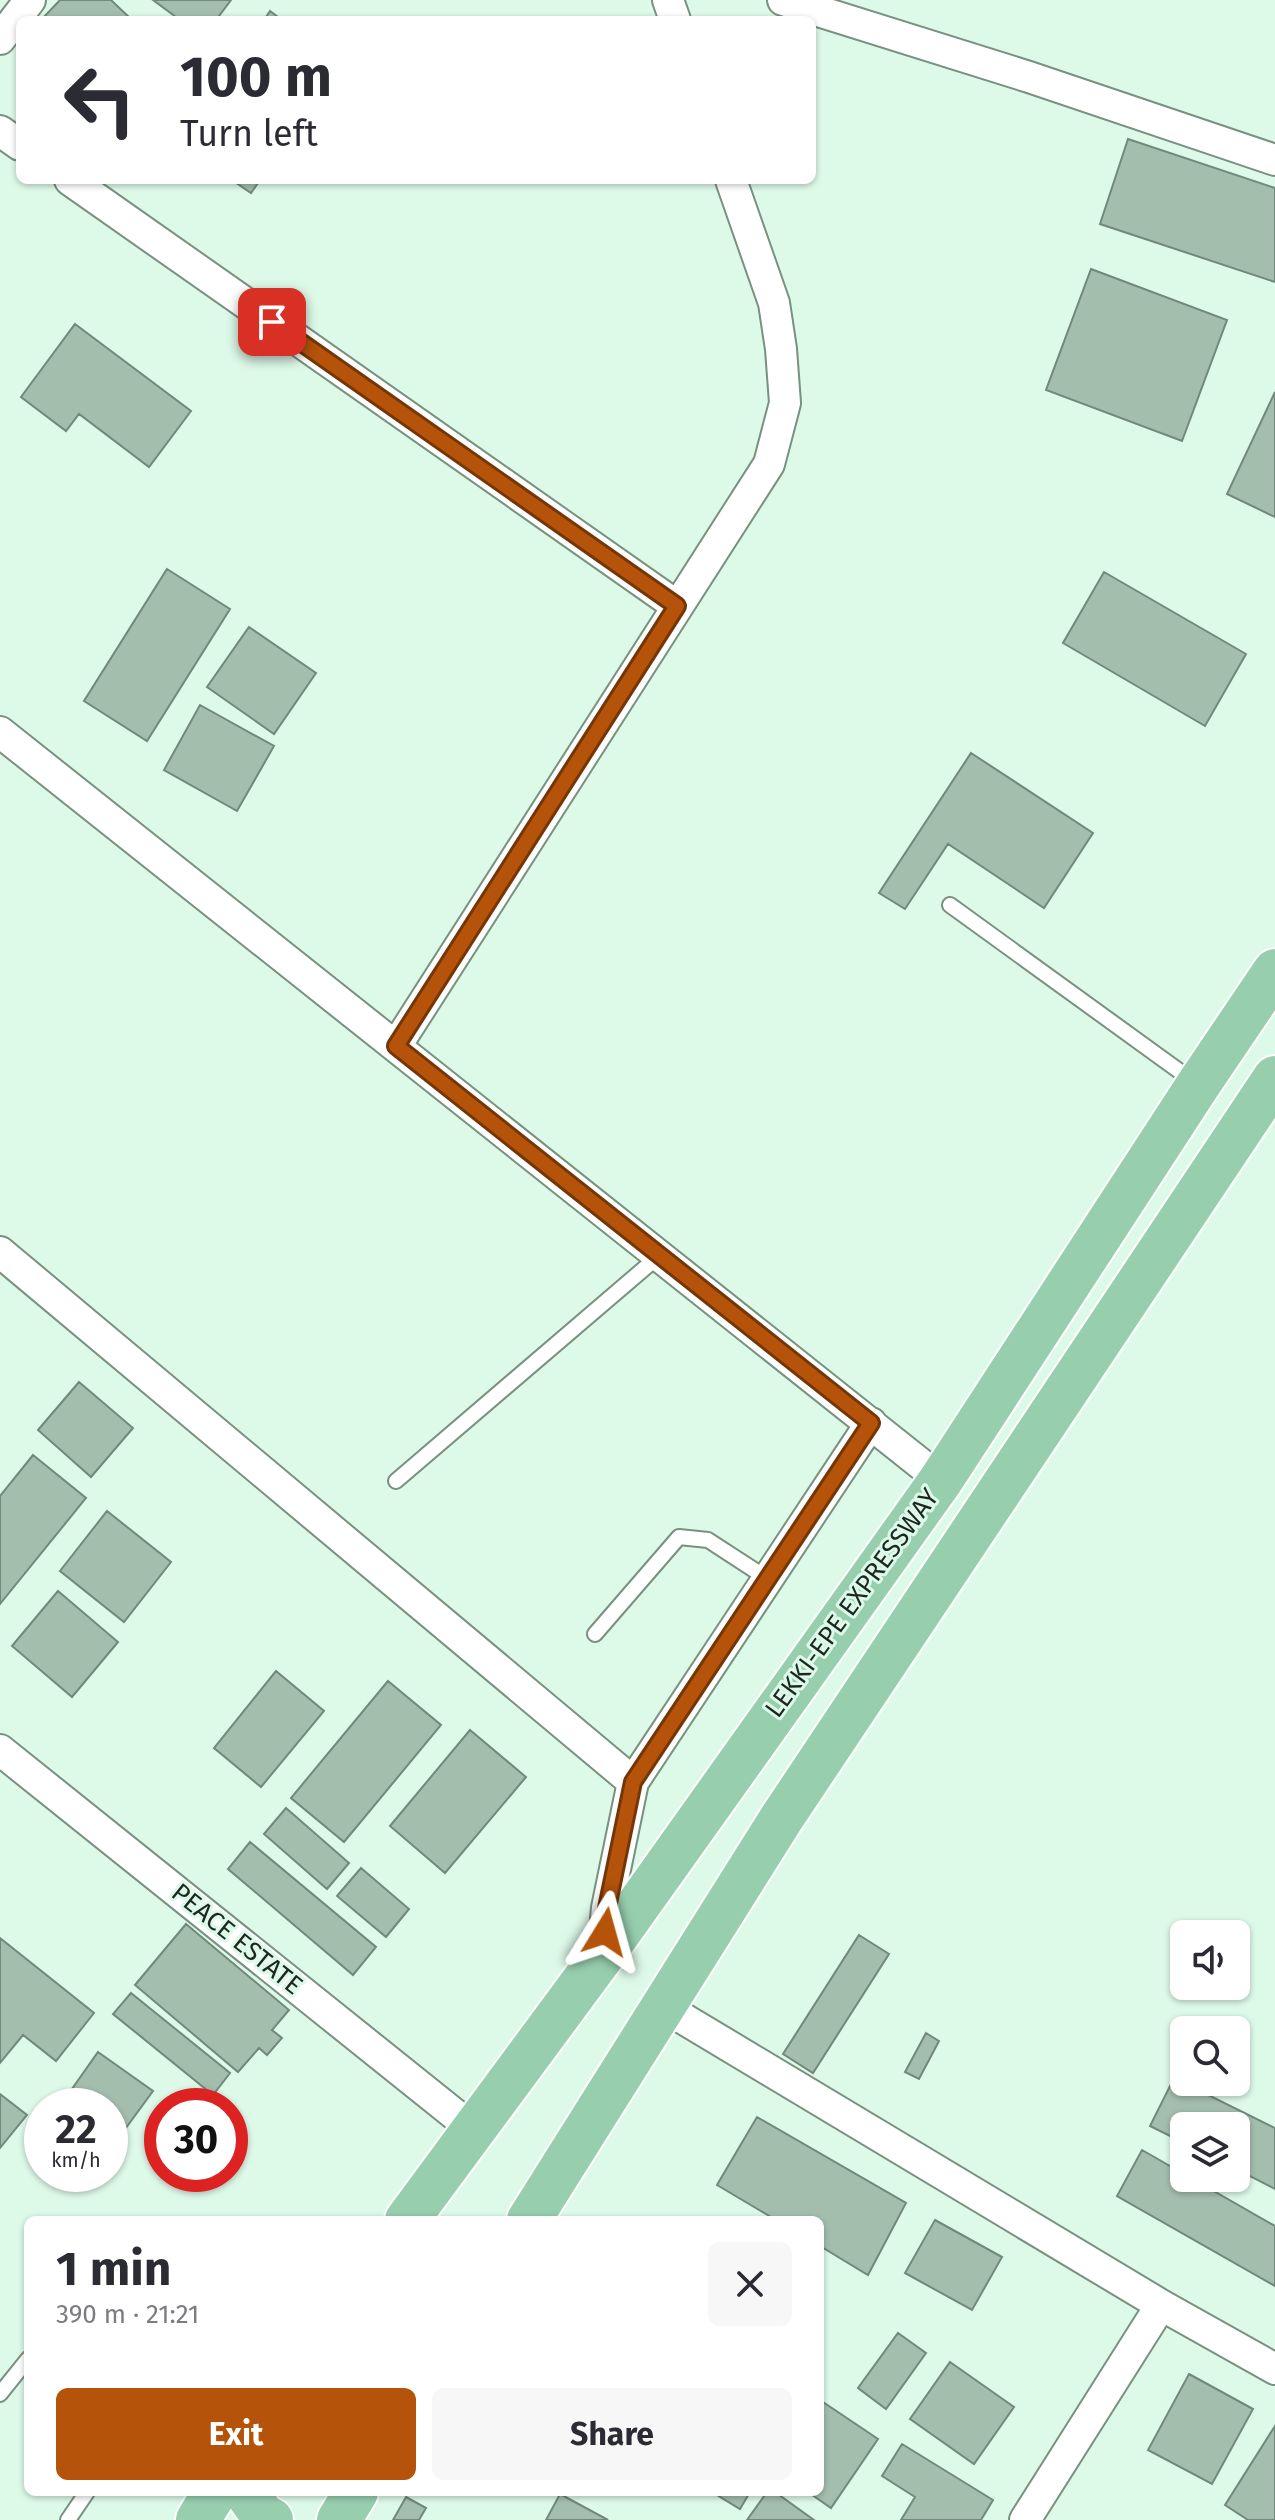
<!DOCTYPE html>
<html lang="en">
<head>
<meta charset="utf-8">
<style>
  body { margin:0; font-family:"Fira Sans",sans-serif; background:#f7f7f7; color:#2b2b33; height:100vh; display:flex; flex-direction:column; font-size:30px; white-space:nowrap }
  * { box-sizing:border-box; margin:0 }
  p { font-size:26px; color:#7c7c81 }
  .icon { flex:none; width:44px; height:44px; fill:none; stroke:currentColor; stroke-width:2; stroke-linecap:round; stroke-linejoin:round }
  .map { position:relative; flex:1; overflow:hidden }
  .sheet { position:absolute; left:24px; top:2216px; width:800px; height:280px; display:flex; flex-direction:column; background:#fff; border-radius:12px; box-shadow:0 2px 6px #0004 }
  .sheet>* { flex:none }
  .hud { position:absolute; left:16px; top:16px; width:800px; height:168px; border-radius:12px; box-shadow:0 2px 6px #0004; background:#fff; color:#2b2b33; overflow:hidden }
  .controls { position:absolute; left:1170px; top:1920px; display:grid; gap:16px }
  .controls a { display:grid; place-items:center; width:80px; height:80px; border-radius:12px; background:#fff; box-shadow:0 2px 6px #0004; font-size:40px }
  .speed { position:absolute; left:24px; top:2088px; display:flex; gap:16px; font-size:40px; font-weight:700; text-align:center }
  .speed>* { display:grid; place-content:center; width:104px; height:104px; border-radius:50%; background:#fff; box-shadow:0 2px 6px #0004; line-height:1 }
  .speed small { font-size:20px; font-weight:400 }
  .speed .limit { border:12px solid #d22; background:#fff; color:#111 }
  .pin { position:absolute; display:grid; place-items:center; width:68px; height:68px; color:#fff; margin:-34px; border-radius:16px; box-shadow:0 4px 12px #0006 }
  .me { position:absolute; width:88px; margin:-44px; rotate:8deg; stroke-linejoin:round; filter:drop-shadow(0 0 6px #0008) }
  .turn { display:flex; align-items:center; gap:28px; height:168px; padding:0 32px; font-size:36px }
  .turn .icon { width:104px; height:104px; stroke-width:2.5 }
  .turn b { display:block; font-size:56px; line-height:68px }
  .round { display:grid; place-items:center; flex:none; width:84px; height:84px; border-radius:12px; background:#f7f7f7 }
  .overview { display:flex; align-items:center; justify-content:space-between; height:136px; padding:0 32px }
  h1 { font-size:48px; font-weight:700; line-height:60px }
  .primary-button { display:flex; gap:16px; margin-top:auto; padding:16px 32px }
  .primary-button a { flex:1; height:92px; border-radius:12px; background:#b45309; color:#fff; font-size:32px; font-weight:700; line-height:92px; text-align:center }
  .primary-button a+a { background:#f7f7f7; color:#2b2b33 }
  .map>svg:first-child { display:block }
  .building { fill:#a4beae; stroke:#70897a; stroke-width:2 }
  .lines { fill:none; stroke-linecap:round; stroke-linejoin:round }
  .service-casing { stroke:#789181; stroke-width:18 }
  .minor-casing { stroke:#789181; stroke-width:34 }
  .trunk-casing { stroke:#fff; stroke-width:48 }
  .service { stroke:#fff; stroke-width:14 }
  .minor { stroke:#fff; stroke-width:30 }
  .trunk { stroke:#96ceae; stroke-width:44 }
  .route-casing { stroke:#753606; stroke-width:20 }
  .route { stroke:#b45309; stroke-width:14 }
  .labels { text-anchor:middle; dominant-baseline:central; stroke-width:6; stroke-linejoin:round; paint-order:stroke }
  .street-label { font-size:26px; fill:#1d2721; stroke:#ddf9e8 }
</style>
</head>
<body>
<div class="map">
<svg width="1275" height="2520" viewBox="0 0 1275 2520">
  <rect width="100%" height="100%" fill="#ddf9e8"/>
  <path class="building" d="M60,0H111L132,20H41Z
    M153,0H231L216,20H180Z
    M270,11L282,20H264Z
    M1128,139L1275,188V282L1100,224Z
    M232,180H260L251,193Z
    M1091,269L1227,320L1182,441L1046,390Z
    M75,324L191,411L149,467L79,414L66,431L21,397Z
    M1275,392V517L1227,494Z
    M167,569L230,609L147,741L84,701Z
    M1104,572L1246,654L1205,726L1063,643Z
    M249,627L316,673L274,734L207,687Z
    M200,705L274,746L237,811L164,770Z
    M971,753L1093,833L1044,908L948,844L905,909L879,893Z
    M79,1382L133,1428L91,1477L38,1430Z
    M33,1455L86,1498L0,1604V1496Z
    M107,1511L171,1562L124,1622L60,1571Z
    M58,1591L118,1642L72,1697L12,1646Z
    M276,1671L324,1711L261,1787L214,1748Z
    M388,1681L441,1725L344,1842L291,1798Z
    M470,1730L526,1777L445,1873L390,1826Z
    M286,1808L349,1863L327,1889L264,1834Z
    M250,1842L376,1947L353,1975L228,1869Z
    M361,1868L409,1909L386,1937L337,1896Z
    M186,1924L289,2010L272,2030L282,2038L267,2055L259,2048L238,2072L135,1985Z
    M859,1935L889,1954L813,2073L783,2054Z
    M0,1938L94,2013L56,2061L23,2035L0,2063Z
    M131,1993L230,2073L213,2095L113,2014Z
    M926,2033L939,2041L919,2079L905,2072Z
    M98,2052L153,2091L112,2147L110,2146V2106H60Z
    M1174,2078L1275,2128V2189L1236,2169V2126H1184V2143L1150,2126Z
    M0,2094L27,2115L0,2148Z
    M757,2117L906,2203L868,2275L820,2246V2220H776L717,2185Z
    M1142,2150L1184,2174V2178H1191L1275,2226V2286L1117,2196Z
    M935,2220L1002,2257L972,2310L905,2273Z
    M898,2333L926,2353L886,2409L858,2388Z
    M950,2362L1014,2407L974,2464L910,2419Z
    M1189,2374L1253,2409L1212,2484L1148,2450Z
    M820,2400L878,2439L831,2508L808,2492H820Z
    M1275,2426V2520H1248L1225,2505Z
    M902,2444L993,2500L981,2520H901L915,2497L882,2476Z
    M712,2492H750L740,2509Z
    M767,2492H775L814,2520H747Z
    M560,2494L608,2520H546Z
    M406,2497L426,2508L419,2520H393Z"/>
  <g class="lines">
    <g class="service-casing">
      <path id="service" d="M950,905L1193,1081
        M396,1481L660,1255
        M595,1634L679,1537L708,1540L768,1579
        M0,2394L28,2359
        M68,2520L87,2492"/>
    </g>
    <g class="minor-casing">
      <path id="minor" d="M668,0L675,20
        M783,0L1029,77L1275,160
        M0,39L30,0
        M0,131L20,145
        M70,180L677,606
        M0,732L941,1480
        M396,1046L769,464L785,403L781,349L774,303L731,180
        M0,1252L633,1782L607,1908L603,1950
        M0,1750L473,2129
        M633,1782L871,1423
        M664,2007L1161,2305L1275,2369
        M1025,2520L1161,2305"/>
    </g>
    <g class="trunk-casing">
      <path id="trunk" d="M407,2220L602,1956L941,1480L1198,1085L1275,971
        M529,2220L781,1819L1275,1078
        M246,2492L263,2516L271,2520
        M198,2520L215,2492
        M339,2520L356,2492"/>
    </g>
    <use href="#service" class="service"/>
    <use href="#minor" class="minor"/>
    <use href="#trunk" class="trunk"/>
  </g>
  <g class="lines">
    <g class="route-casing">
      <path id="route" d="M272,322L677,606L396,1046L871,1423L633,1782L607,1908L605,1932"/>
    </g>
    <use href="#route" class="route"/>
  </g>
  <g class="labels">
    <g class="street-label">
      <text transform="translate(852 1603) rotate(-54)">LEKKI-EPE EXPRESSWAY</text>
      <text transform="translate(237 1939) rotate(39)">PEACE ESTATE</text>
    </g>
  </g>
</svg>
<div class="controls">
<a><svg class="icon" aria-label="sound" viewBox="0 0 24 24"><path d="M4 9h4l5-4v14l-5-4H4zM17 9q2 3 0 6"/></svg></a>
<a><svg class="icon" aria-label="search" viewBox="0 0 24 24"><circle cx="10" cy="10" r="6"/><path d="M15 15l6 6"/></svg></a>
<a><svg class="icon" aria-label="layers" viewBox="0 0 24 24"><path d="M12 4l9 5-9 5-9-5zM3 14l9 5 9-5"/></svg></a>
</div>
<div class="speed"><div>22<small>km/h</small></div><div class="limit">30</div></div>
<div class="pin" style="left:272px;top:322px;background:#d93025"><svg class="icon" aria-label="arrive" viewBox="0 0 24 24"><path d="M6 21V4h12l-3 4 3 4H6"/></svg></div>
<svg class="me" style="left:605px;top:1932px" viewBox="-20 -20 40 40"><path d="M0-17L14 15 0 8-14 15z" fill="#b45309" stroke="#fff" stroke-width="4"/></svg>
<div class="hud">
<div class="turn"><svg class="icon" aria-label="left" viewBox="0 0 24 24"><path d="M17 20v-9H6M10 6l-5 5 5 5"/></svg><div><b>100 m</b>Turn left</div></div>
</div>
<section class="sheet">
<div class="overview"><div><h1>1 min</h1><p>390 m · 21:21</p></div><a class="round"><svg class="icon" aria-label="close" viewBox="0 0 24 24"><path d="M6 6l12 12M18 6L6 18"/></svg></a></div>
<div class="primary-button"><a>Exit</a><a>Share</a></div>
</section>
</div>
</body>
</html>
